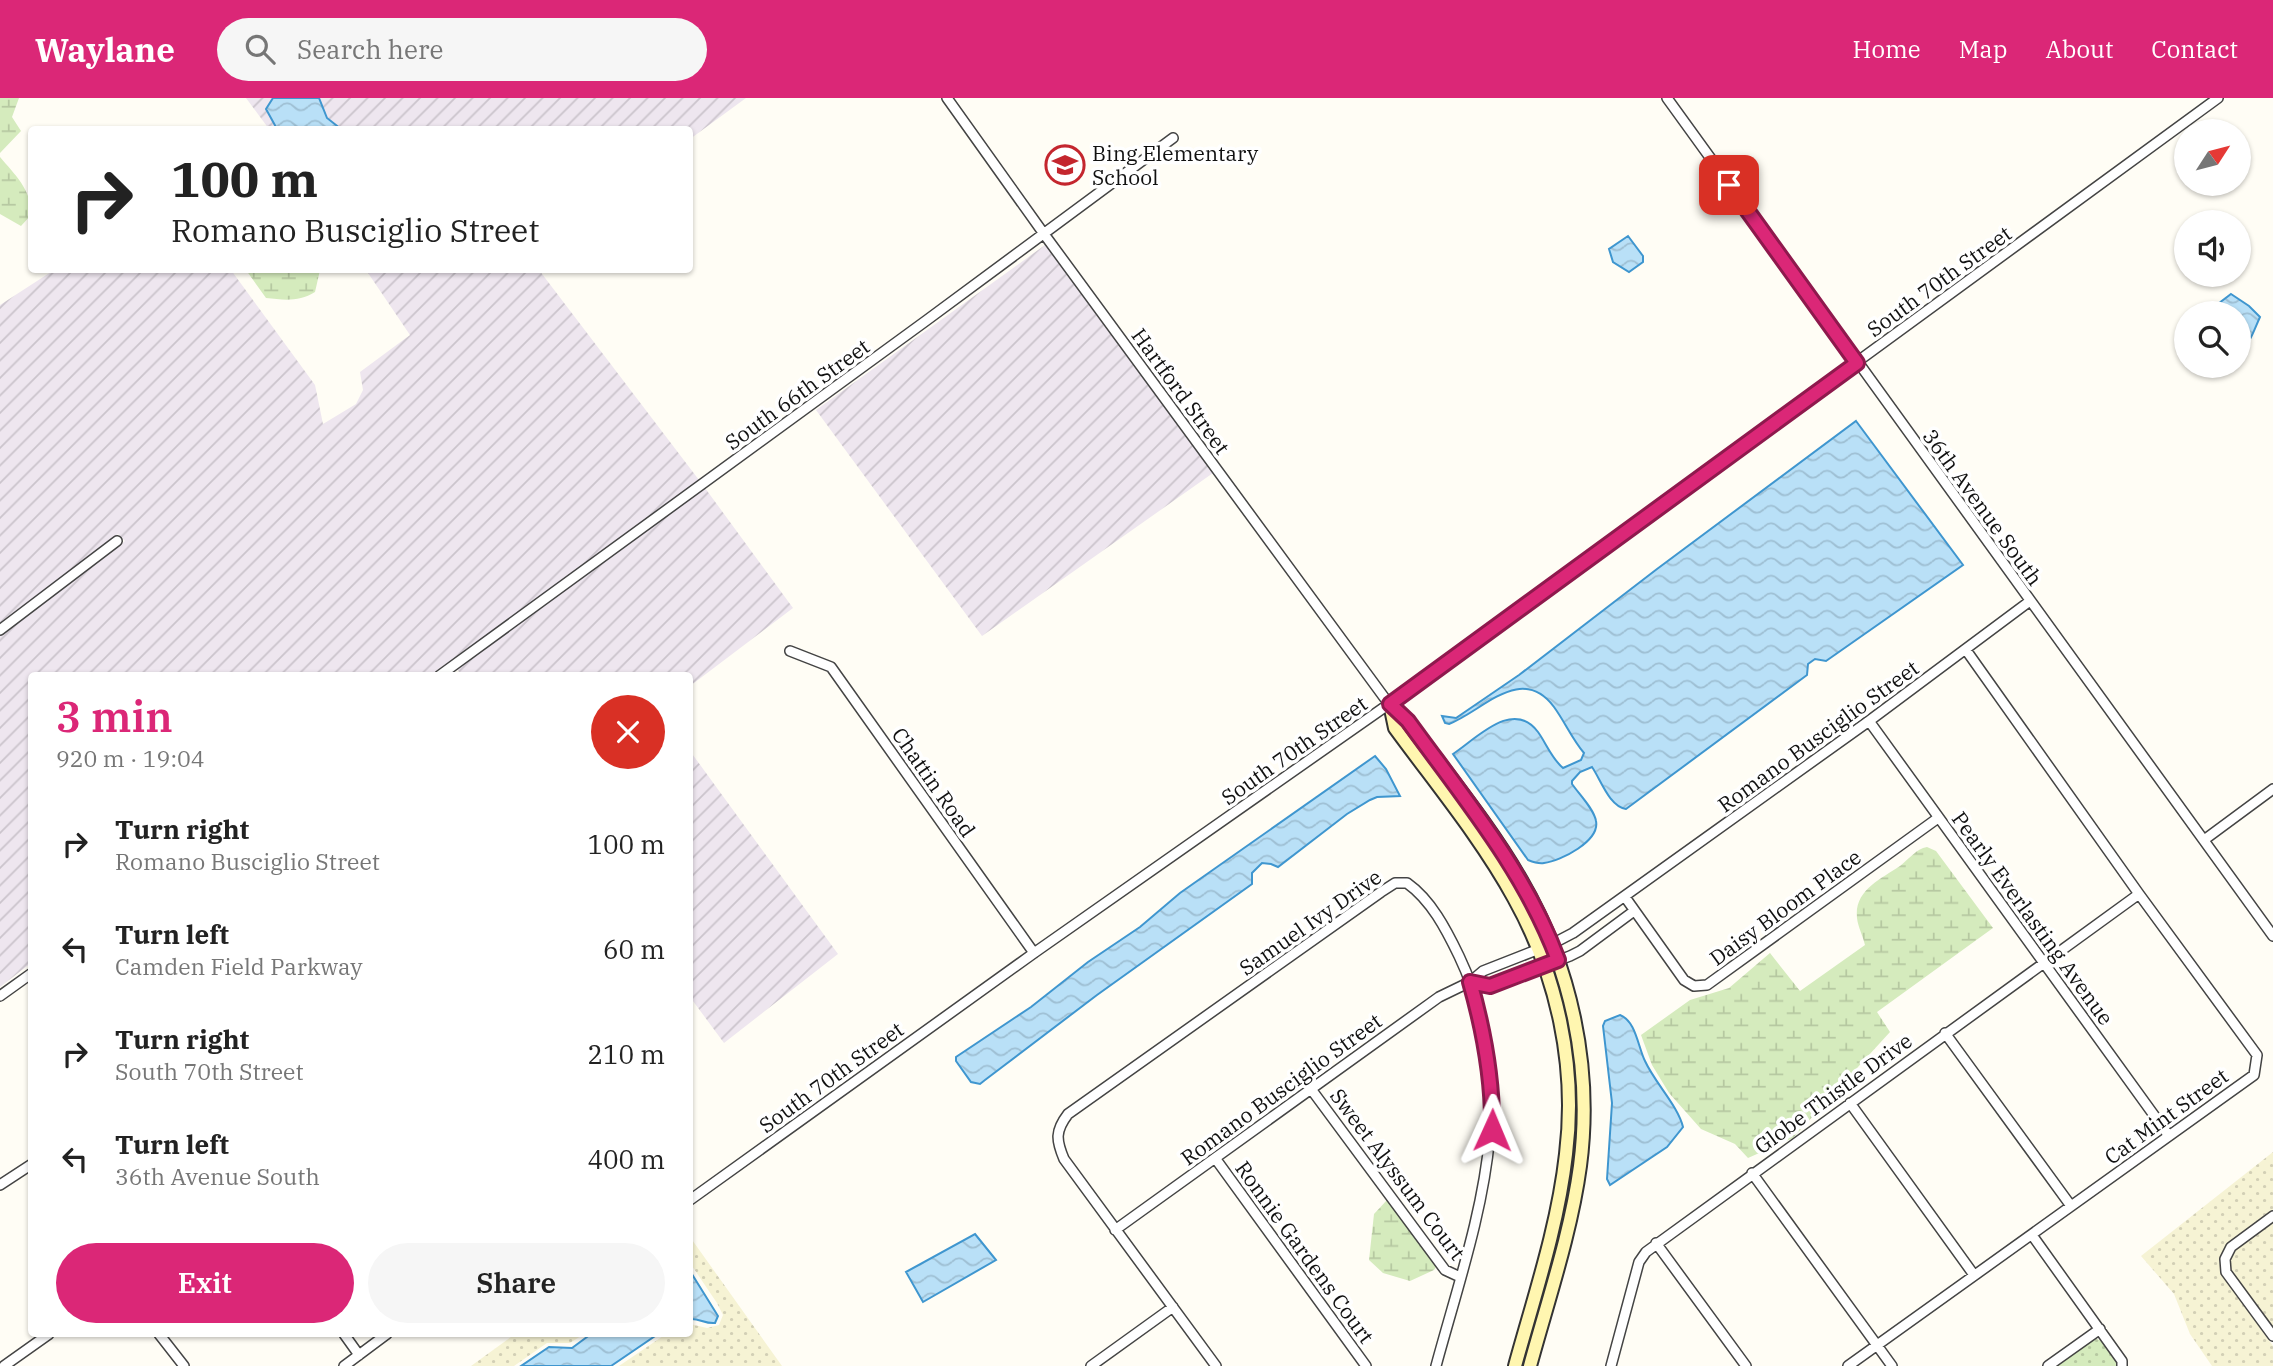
<!DOCTYPE html>
<html lang="en">
<head>
<meta charset="utf-8">
<style>
  body { margin:0; font-family:"IBM Plex Serif",serif; background:#f6f6f6; color:#222; height:100vh; display:flex; flex-direction:column; font-size:26px; white-space:nowrap }
  * { box-sizing:border-box; margin:0 }
  p { font-size:23px; color:#767676 }
  .icon { flex:none; width:38px; height:38px; fill:none; stroke:currentColor; stroke-width:2; stroke-linecap:round; stroke-linejoin:round }
  .map { position:relative; flex:1; overflow:hidden }
  .details { position:absolute; left:28px; top:574px; width:665px; height:665px; display:flex; flex-direction:column; background:#fff; border-radius:7px; box-shadow:0 2px 5px #0004 }
  .details>* { flex:none }
  .guide { position:absolute; left:28px; top:28px; width:665px; height:147px; border-radius:7px; box-shadow:0 2px 5px #0004; background:#fff; color:#222; overflow:hidden }
  .needle { width:46px; rotate:54deg }
  .buttons { position:absolute; left:2174px; top:21px; display:grid; gap:14px }
  .buttons a { display:grid; place-items:center; width:77px; height:77px; border-radius:50%; background:#fff; box-shadow:0 2px 5px #0004; font-size:35px }
  .pin { position:absolute; display:grid; place-items:center; width:60px; height:60px; color:#fff; margin:-30px; border-radius:14px; box-shadow:0 4px 10px #0006 }
  .me { position:absolute; width:77px; margin:-38px; rotate:1deg; stroke-linejoin:round; filter:drop-shadow(0 0 5px #0008) }
  .turn { display:flex; align-items:center; gap:24px; height:147px; padding:0 28px; font-size:32px }
  .turn .icon { width:91px; height:91px; stroke-width:2.5 }
  .turn b { display:block; font-size:49px; line-height:60px }
  .round { display:grid; place-items:center; flex:none; width:74px; height:74px; border-radius:37px; background:#f6f6f6 }
  .headline { display:flex; align-items:center; justify-content:space-between; height:119px; padding:0 28px }
  h1 { font-size:42px; font-weight:600; line-height:52px; color:#db2777 }
  .primary-button { display:flex; gap:14px; margin-top:auto; padding:14px 28px }
  .primary-button a { flex:1; height:80px; border-radius:42px; background:#db2777; color:#fff; font-size:28px; font-weight:600; line-height:80px; text-align:center }
  .primary-button a+a { background:#f6f6f6; color:#222 }
  ul { padding:0; list-style:none }
  li { display:flex; align-items:center; gap:21px; height:105px; padding:0 28px }
  li div { flex:1 }
  li b { display:block; font-size:26px }
  li em { font-style:normal }
  header { display:flex; align-items:center; gap:42px; box-sizing:border-box; height:98px; padding:0 35px; background:#db2777; color:#fff }
  header strong { font-size:33px }
  nav { display:flex; gap:38px; margin-inline-start:auto; font-size:24px }
  .search { width:490px; height:63px; background:#f6f6f6; display:flex; align-items:center; gap:18px; box-sizing:border-box; padding:0 24px; border-radius:38px; color:#767676; font-size:26px }
  .map>svg:first-child { display:block }
  .industrial { fill:url(#industrial-furrows) }
  .farmland { fill:url(#farmland-dots) }
  .wetland { fill:url(#wetland-marsh) }
  .park { fill:url(#park-dots) }
  .water { fill:url(#water-waves); stroke:#3f96cf; stroke-width:2 }
  .lines { fill:none; stroke-linecap:round; stroke-linejoin:round }
  .street-casing { stroke:#444; stroke-width:12 }
  .secondary-casing { stroke:#333; stroke-width:16 }
  .street { stroke:#fff; stroke-width:9 }
  .secondary { stroke:#fff6b0; stroke-width:12 }
  .route-casing { stroke:#8e194d; stroke-width:18 }
  .route { stroke:#db2777; stroke-width:12 }
  .labels { text-anchor:middle; dominant-baseline:central; stroke-width:7; stroke-linejoin:round; paint-order:stroke }
  .poi-label { font-size:21px; fill:#111; stroke:#fff; text-anchor:start }
  .street-label { font-size:21px; fill:#111; stroke:#fff }
</style>
</head>
<body>
<header>
<strong>Waylane</strong>
<div class="search"><svg class="icon" aria-label="search" viewBox="0 0 24 24"><circle cx="10" cy="10" r="6"/><path d="M15 15l6 6"/></svg>Search here</div>
<nav><a>Home</a><a>Map</a><a>About</a><a>Contact</a></nav>
</header>
<div class="map">
<svg width="2273" height="1268" viewBox="0 0 2273 1268">
  <defs>
    <pattern id="industrial-furrows" width="10" height="10" patternUnits="userSpaceOnUse" patternTransform="scale(1.75)"><rect width="10" height="10" fill="#eee6ef"/><path d="M-1 1l2-2M0 10L10 0M9 11l2-2" fill="none" stroke="#cbc4cc"/></pattern>
    <pattern id="farmland-dots" width="8" height="8" patternUnits="userSpaceOnUse" patternTransform="scale(1.75)"><rect width="8" height="8" fill="#f6f3d4"/><path d="M2 2h.1M6 6h.1" fill="none" stroke="#d2cfb5" stroke-width="1.8" stroke-linecap="round"/></pattern>
    <pattern id="wetland-marsh" width="20" height="14" patternUnits="userSpaceOnUse" patternTransform="scale(1.75)"><rect width="20" height="14" fill="#d5ebbd"/><path d="M1 5h8M5 5V1M11 12h8M15 12V8" fill="none" stroke="#b6c8a1"/></pattern>
    <pattern id="park-dots" width="8" height="8" patternUnits="userSpaceOnUse" patternTransform="scale(1.75)"><rect width="8" height="8" fill="#d5ebbd"/><path d="M2 2h.1M6 6h.1" fill="none" stroke="#b6c8a1" stroke-width="1.8" stroke-linecap="round"/></pattern>
    <pattern id="water-waves" width="16" height="10" patternUnits="userSpaceOnUse" patternTransform="scale(1.75)"><rect width="16" height="10" fill="#b9e0f7"/><path d="M0 5q4-4 8 0t8 0" fill="none" stroke="#9ebfd3"/></pattern>
  </defs>
  <rect width="100%" height="100%" fill="#fffdf5"/>
  <path class="industrial" d="M246,0H273L266,11L277,31H269Z
    M319,0H746L690,41V32L341,31L327,19Z
    M1045,147L1213,375L982,538L816,312Z
    M54,172H231L315,287L323,326L356,306L363,292L360,274L410,237L366,172L389,173L392,172H539L699,382L431,577L32,578L31,865L0,889V538L125,443L118,436L0,526V207Z
    M705,390L793,510L690,588V578L461,577L457,571Z
    M690,653L838,856L724,945L690,899Z"/>
  <path class="farmland" d="M2273,1054V1112L2228,1145L2219,1162L2222,1177L2273,1248V1268H2212L2190,1236L2174,1196L2141,1158Z
    M2273,1125V1229L2231,1172L2230,1162L2235,1152Z
    M690,1139L782,1268H619L666,1236H690V1226L707,1230L719,1227L723,1217L717,1205L690,1165Z
    M515,1236H584L570,1245H547L514,1268H471Z"/>
  <path class="wetland" d="M0,0H19L12,19L21,33L0,55Z
    M0,59C15,77 32,92 31,117L21,128L0,116Z
    M246,172H320L315,194C299,204 284,202 266,200Z
    M1927,749L1936,753L1993,830L1877,914L1890,934L1793,1040L1748,1060L1735,1046L1701,1031L1669,995L1652,967L1641,937L1690,902L1729,890L1770,855L1800,893L1865,847C1863,838 1858,829 1857,820C1854,792 1881,781 1900,768C1909,761 1916,751 1927,749Z
    M1387,1102L1436,1169L1434,1172L1410,1183L1383,1175L1369,1162L1374,1116Z"/>
  <path class="park" d="M2097,1241C2106,1244 2118,1259 2118,1268H2056L2092,1242Z"/>
  <path class="water" d="M273,0H319L327,20L341,31H277L266,11Z
    M1628,138L1643,158V164L1629,174L1613,164L1609,151Z
    M2231,196L2249,208L2260,219C2254,232 2250,247 2238,255V215H2206Z
    M1856,323L1963,467L1826,563L1815,561L1808,566L1807,577L1626,711C1609,708 1601,682 1592,669L1580,674L1572,683V686C1579,696 1594,711 1596,723C1600,743 1561,763 1544,765C1539,766 1533,764 1528,762L1453,656C1476,641 1513,600 1538,634C1546,645 1552,661 1563,670L1581,662L1584,655C1572,641 1565,624 1554,609C1521,565 1483,613 1449,626L1445,625L1442,618L1456,620L1519,577L1657,471Z
    M1375,658L1386,671L1400,698L1377,699L1370,702L1347,716L1278,769L1271,766L1262,765L1252,775V786L1097,897L985,982L980,986L971,984L956,963V959L1031,909L1088,864L1140,829L1180,795Z
    M1620,917C1636,923 1638,949 1645,963C1655,985 1678,1008 1683,1029L1667,1049L1610,1087L1607,1081L1612,1005L1603,928L1605,923Z
    M975,1136L996,1162L923,1204L906,1174Z
    M690,1173L718,1218L715,1225C705,1226 699,1220 690,1221Z
    M591,1236H658L611,1268H521L549,1249L572,1250Z"/>
  <g class="lines">
    <g class="street-casing">
      <path id="street" d="M947,0L1044,136L1389,606
        M1667,0L2273,838
        M0,532L117,443
        M790,553L831,569L1034,855
        M439,578L927,222L1173,40
        M1869,623L2169,1038
        M2204,742L2273,691
        M1625,799L1684,882L1694,888L1707,887L1938,720
        M1470,884L1490,888L1570,858L1580,853L1634,813
        M0,898L32,875
        M1945,935L2071,1108
        M1311,991L1445,1172L1460,1179
        M1850,1005L1974,1177
        M1215,1060L1366,1268
        M1752,1075L1892,1268
        M0,1087L32,1066
        M690,1102L1034,855L1389,606L2218,0
        M2273,1118L2231,1149L2225,1161L2226,1174L2273,1238
        M1115,1132L1439,899L1470,884L1483,873L1552,846L1573,835L1869,623L2030,503
        M2032,1137L2122,1263V1268
        M1656,1145L1746,1268
        M159,1236L184,1268
        M344,1236L359,1257
        M4,1268L49,1236
        M344,1268L387,1236
        M1091,1268L1173,1209
        M1216,1268L1064,1061C1056,1042 1055,1033 1068,1016L1381,794L1395,785H1407C1431,802 1446,831 1459,858C1526,999 1474,1128 1436,1268
        M1611,1268L1639,1164L1646,1154L2139,796
        M1848,1268L2254,977L2257,957L2139,796L1966,552
        M2048,1268L2100,1231"/>
    </g>
    <g class="secondary-casing">
      <path id="secondary" d="M1389,606L1408,623C1446,675 1489,726 1521,782C1571,868 1593,970 1580,1068C1571,1135 1548,1202 1530,1268
        M1390,606L1395,630C1436,686 1481,740 1514,800C1557,877 1577,968 1566,1056C1558,1128 1534,1199 1515,1268"/>
    </g>
    <use href="#street" class="street"/>
    <use href="#secondary" class="secondary"/>
  </g>
  <g class="lines">
    <g class="route-casing">
      <path id="route" d="M1492,1032C1493,981 1484,933 1470,884L1490,888L1558,862C1525,773 1463,699 1408,623L1390,606L1857,265L1729,87"/>
    </g>
    <use href="#route" class="route"/>
  </g>
  <defs>
    <g id="school-ring" transform="scale(2.0125)"><circle r="9.5" fill="#fff" stroke="#c4262e" stroke-width="1.5"/><path d="M0-5L7-2L0 1L-7-2ZM-4 1L0 2.5L4 1V4Q0 6-4 4Z" fill="#c4262e"/></g>
  </defs>
  <g fill-rule="evenodd">
    <use href="#school-ring" x="1065" y="67"/>
  </g>
  <g class="labels">
    <g class="poi-label">
      <text x="1092" y="55">Bing Elementary<tspan x="1092" dy="24">School</tspan></text>
    </g>
    <g class="street-label">
      <text transform="translate(1939 183) rotate(-36)">South 70th Street</text>
      <text transform="translate(1181 293) rotate(54)">Hartford Street</text>
      <text transform="translate(797 296) rotate(-36)">South 66th Street</text>
      <text transform="translate(1983 409) rotate(54)">36th Avenue South</text>
      <text transform="translate(1818 638) rotate(-36)">Romano Busciglio Street</text>
      <text transform="translate(1294 652) rotate(-35)">South 70th Street</text>
      <text transform="translate(934 684) rotate(55)">Chattin Road</text>
      <text transform="translate(1785 809) rotate(-36)">Daisy Bloom Place</text>
      <text transform="translate(2033 820) rotate(54)">Pearly Everlasting Avenue</text>
      <text transform="translate(1310 824) rotate(-35)">Samuel Ivy Drive</text>
      <text transform="translate(831 979) rotate(-36)">South 70th Street</text>
      <text transform="translate(1281 991) rotate(-36)">Romano Busciglio Street</text>
      <text transform="translate(1833 995) rotate(-36)">Globe Thistle Drive</text>
      <text transform="translate(2166 1018) rotate(-36)">Cat Mint Street</text>
      <text transform="translate(1398 1076) rotate(53)">Sweet Alyssum Court</text>
      <text transform="translate(1305 1154) rotate(54)">Ronnie Gardens Court</text>
    </g>
  </g>
</svg>
<div class="buttons">
<a><svg class="needle" viewBox="-14 -14 28 28"><path d="M0-13l5 13h-10z" fill="#e53935"/><path d="M0 13l5-13h-10z" fill="#767676"/></svg></a>
<a><svg class="icon" aria-label="sound" viewBox="0 0 24 24"><path d="M4 9h4l5-4v14l-5-4H4zM17 9q2 3 0 6"/></svg></a>
<a><svg class="icon" aria-label="search" viewBox="0 0 24 24"><circle cx="10" cy="10" r="6"/><path d="M15 15l6 6"/></svg></a>
</div>
<div class="pin" style="left:1729px;top:87px;background:#d93025"><svg class="icon" aria-label="arrive" viewBox="0 0 24 24"><path d="M6 21V4h12l-3 4 3 4H6"/></svg></div>
<svg class="me" style="left:1492px;top:1032px" viewBox="-20 -20 40 40"><path d="M0-17L14 15 0 8-14 15z" fill="#db2777" stroke="#fff" stroke-width="4"/></svg>
<div class="guide">
<div class="turn"><svg class="icon" aria-label="right" viewBox="0 0 24 24"><path d="M7 20v-9h11M14 6l5 5-5 5"/></svg><div><b>100 m</b>Romano Busciglio Street</div></div>
</div>
<section class="details">
<div class="headline"><div><h1>3 min</h1><p>920 m · 19:04</p></div><a class="round" style="background:#d93025;color:#fff"><svg class="icon" aria-label="close" viewBox="0 0 24 24"><path d="M6 6l12 12M18 6L6 18"/></svg></a></div>
<ul>
<li><svg class="icon" aria-label="right" viewBox="0 0 24 24"><path d="M7 20v-9h11M14 6l5 5-5 5"/></svg><div><b>Turn right</b><p>Romano Busciglio Street</p></div><em>100 m</em></li>
<li><svg class="icon" aria-label="left" viewBox="0 0 24 24"><path d="M17 20v-9H6M10 6l-5 5 5 5"/></svg><div><b>Turn left</b><p>Camden Field Parkway</p></div><em>60 m</em></li>
<li><svg class="icon" aria-label="right" viewBox="0 0 24 24"><path d="M7 20v-9h11M14 6l5 5-5 5"/></svg><div><b>Turn right</b><p>South 70th Street</p></div><em>210 m</em></li>
<li><svg class="icon" aria-label="left" viewBox="0 0 24 24"><path d="M17 20v-9H6M10 6l-5 5 5 5"/></svg><div><b>Turn left</b><p>36th Avenue South</p></div><em>400 m</em></li>
</ul>
<div class="primary-button"><a>Exit</a><a>Share</a></div>
</section>
</div>
</body>
</html>
